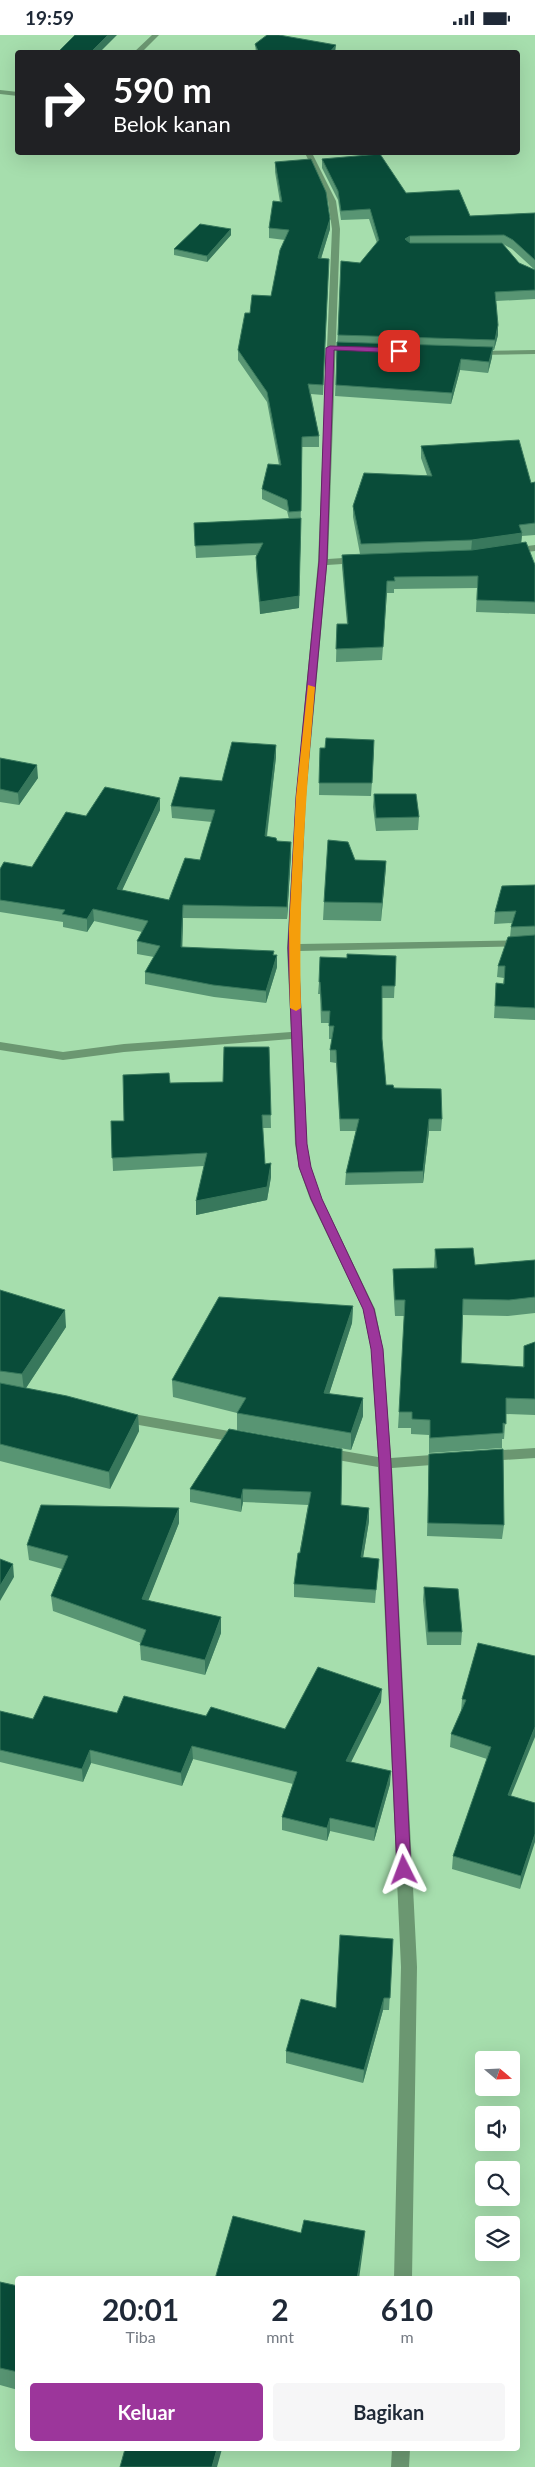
<!DOCTYPE html>
<html lang="id">
<head>
<meta charset="utf-8">
<style>
  body { margin:0; font-family:Lato,sans-serif; background:#f6f6f7; color:#1f2937; height:100vh; display:flex; flex-direction:column; font-size:19px; white-space:nowrap }
  * { box-sizing:border-box; margin:0 }
  p { font-size:16px; color:#747a83 }
  .icon { flex:none; width:28px; height:28px; fill:none; stroke:currentColor; stroke-width:2; stroke-linecap:round; stroke-linejoin:round }
  .map { position:relative; flex:1; overflow:hidden }
  .details { position:absolute; left:15px; top:2241px; width:505px; height:175px; display:flex; flex-direction:column; background:#fff; border-radius:5px; box-shadow:0 5px 20px #0002 }
  .details>* { flex:none }
  .top-card { position:absolute; left:15px; top:15px; width:505px; height:105px; border-radius:5px; box-shadow:0 5px 20px #0002; background:#202124; color:#fff; overflow:hidden }
  .needle { width:32px; rotate:109deg }
  .buttons { position:absolute; left:475px; top:2016px; display:grid; gap:10px }
  .buttons a { display:grid; place-items:center; width:45px; height:45px; border-radius:5px; background:#fff; box-shadow:0 5px 20px #0002; font-size:25px }
  .pin { position:absolute; display:grid; place-items:center; width:42px; height:42px; color:#fff; margin:-21px; border-radius:10px; box-shadow:0 2px 8px #0006 }
  .me { position:absolute; width:55px; margin:-28px; rotate:357deg; stroke-linejoin:round; filter:drop-shadow(0 0 4px #0008) }
  .turn { display:flex; align-items:center; gap:18px; height:105px; padding:0 15px; font-size:22px }
  .turn .icon { width:65px; height:65px; stroke-width:2.5 }
  .turn b { display:block; font-size:35px; line-height:42px }
  .eta { display:flex; justify-content:space-evenly; align-items:center; height:85px; text-align:center }
  .eta b { font-size:30px; font-weight:700; line-height:35px }
  .button { display:flex; gap:10px; margin-top:auto; padding:10px 15px }
  .button a { flex:1; height:58px; border-radius:5px; background:#9c369b; color:#fff; font-size:20px; font-weight:700; line-height:58px; text-align:center }
  .button a+a { background:#f6f6f7; color:#1f2937 }
  .status { display:flex; justify-content:space-between; align-items:center; height:35px; padding:0 25px; background:#fff; direction:ltr }
  .status svg { height:14px; fill:currentColor }
  .map>svg:first-child { display:block }
  .lines { fill:none; stroke-linecap:round; stroke-linejoin:round }
  .minor { fill:#6b9771; fill-rule:evenodd }
  .wall { fill:#589573; fill-rule:evenodd }
  .shaded-wall { fill:#38785c }
  .building { fill:#094c39; stroke:#38785c }
  .route { fill:#9c369b; stroke:#652365 }
  .slow { fill:#f59e0b }
</style>
</head>
<body>
<div class="status"><b>19:59</b><svg viewBox="0 0 49 12"><path d="M0 12V9h3v3zM5 12V6h3v6zM10 12V3h3v9zM15 12V0h3v12zM26 1h20v11H26zM47 4h2v5h-2z"/></svg></div>
<div class="map">
<svg width="535" height="2432" viewBox="0 0 535 2432">
  <rect width="100%" height="100%" fill="#a6dead"/>
  <g class="lines">
    <path class="minor" d="M152,0H159L141,18H133Z
      M0,55L18,57V61L0,59Z
      M305,118H312L336,166L340,194L328,524L358,522L363,525L358,528L327,530L306,762L299,909L535,905V911L299,916L307,1109L311,1133L322,1164L375,1274L383,1314L391,1423L445,1419L450,1420L452,1424L450,1428L445,1429L392,1433L417,1932L412,2244H394L401,1932L378,1432L326,1423L321,1422L319,1418L321,1414L326,1413L378,1422L371,1314L363,1274L310,1164L299,1133L295,1109L291,1004L124,1017L63,1025L0,1015V1007L63,1017L124,1009L291,997L287,913L296,762L318,527L332,194L328,166Z
      M535,315V319L475,320L471,318L475,316Z
      M535,510V516L512,519L507,516L512,513Z
      M122,1377L240,1398L245,1399L247,1403L245,1407L240,1408L122,1387L117,1385L115,1382L117,1379Z
      M535,1413V1423L488,1426L483,1425L481,1421L483,1417L488,1416Z
      M392,2414H410L409,2432H391Z"/>
  </g>
  <path class="wall" d="M255,9L335,18H256Z
    M322,124L406,158L470,181L535,178V264L496,266L498,300L494,315H492V322L488,338L460,335L451,369L335,361L341,226L360,228L377,208L369,184L341,185L338,165L322,133ZM503,209L512,214L535,235L519,228Z
    M275,127L330,194L321,224H329L323,360L311,359L319,401V412H302L299,573L260,579L256,534V520L196,523L194,488L289,484L287,476L262,464V454L279,430L267,367L238,325V315L250,278L271,261L285,205L269,203V193L280,167L275,137Z
    M231,194V200L207,227L174,220V214Z
    M421,411L531,448L535,447V500L522,501L521,508L535,530V579L476,577L477,553L394,554V558H387L382,625L336,627L337,589H347L342,532V520L360,519L353,482V471L427,440L421,423Z
    M276,710V722L267,802L277,806L291,819L287,884L183,883L182,912L274,920L277,932L266,968L214,962L145,949V937L154,922L137,919V906L142,897L94,886L87,897L63,892V887L0,877V834L32,832L86,781L160,775L122,855L169,865L200,825L212,787L172,783L171,771L222,746Z
    M320,713L374,717L371,761L319,760Z
    M0,723L38,743L19,770L0,767Z
    M374,759L419,782L418,795L376,796L373,772Z
    M355,825L386,826L385,843L381,886L323,885L324,867Z
    M535,850V985L494,983L496,948L503,949L504,943L497,942L498,931L510,902L511,892L512,888L494,889L495,877Z
    M396,921L394,963H382V1004L386,1050L394,1053L442,1084L441,1096H429L423,1148L345,1150L346,1138L356,1096H340L336,1028L330,1027V1015L332,1004H329V988H321L320,959H318L319,947L347,923Z
    M269,1012L271,1093H262L265,1129L271,1128V1142L267,1165L196,1180L204,1131L113,1136L111,1086H124L170,1048L223,1047Z
    M435,1214L475,1230L535,1225V1278L508,1281L463,1280L461,1328L523,1332L524,1311L535,1307V1380L506,1379L504,1404H502V1413L429,1418V1400L411,1399V1393H398L405,1281H395L393,1250V1234L434,1233Z
    M0,1255L66,1292L26,1353L138,1380L139,1396L110,1454L0,1426Z
    M353,1271L352,1288L329,1359L363,1363V1381L351,1415L237,1395V1378L173,1362L172,1345Z
    M229,1394L341,1470L369,1473V1486L363,1522L379,1524L375,1568L294,1562V1549L308,1470L243,1467L241,1477L190,1467V1454Z
    M429,1419L504,1490L502,1504L427,1501Z
    M179,1488L148,1565L221,1598L205,1640L141,1625L140,1610L141,1608L53,1576L51,1561L62,1534L29,1525L27,1510Z
    M424,1552L462,1597L461,1610H427L423,1565Z
    M478,1608L511,1761L535,1768L520,1854L452,1834L453,1821L487,1724L450,1712L451,1699L461,1677L462,1664Z
    M381,1667L351,1727L390,1749L374,1806L330,1796L327,1806L282,1795V1782L293,1749L193,1724L182,1751L91,1728L83,1747L0,1727V1676L33,1684L117,1678L206,1681L285,1694Z
    M393,1904L389,1975H383L363,2048L286,2028V2016L336,1973Z
    M0,2247L18,2251V2355L0,2350Z"/>
  <path class="shaded-wall" d="M108,0H117L99,18H90Z
    M336,10L335,18H329Z
    M330,184V194L318,233V223Z
    M231,194V200L207,227V221Z
    M410,201V210L405,204Z
    M498,290V300L494,315L495,305Z
    M493,312L492,322L488,338L489,327Z
    M461,324L460,335L451,369L452,358Z
    M301,483L299,573L260,579V567Z
    M522,498L521,510L471,517L472,505Z
    M276,710V722L265,814V801Z
    M37,730L38,743L19,770L18,758Z
    M160,763V775L117,866V854Z
    M291,807V819L287,884V872Z
    M386,826L385,843L381,886L382,868Z
    M183,870V883L182,924L181,912Z
    M93,874L94,886L87,897V884Z
    M277,920V932L266,968V956Z
    M429,1084V1096L423,1148V1136Z
    M271,1128V1142L267,1165L196,1180V1166Z
    M353,1271L352,1288L324,1375V1358Z
    M65,1275L66,1292L24,1356L22,1339Z
    M363,1363V1381L351,1415V1398Z
    M138,1380L139,1396L110,1454L109,1437Z
    M243,1454V1467L241,1477V1464Z
    M179,1473V1488L143,1579L142,1564Z
    M369,1473V1486L361,1535V1522Z
    M13,1529L14,1542L0,1566V1551Z
    M221,1582V1598L205,1640V1625Z
    M382,1654L381,1667L345,1739L346,1726Z
    M535,1692V1702L506,1773L508,1760Z
    M192,1711L193,1724L182,1751L181,1738Z
    M90,1715L91,1728L83,1747L82,1734Z
    M391,1736L390,1749L374,1806L375,1793Z
    M330,1783V1796L327,1806V1793Z
    M535,1799V1807L520,1854L521,1841Z
    M384,1963L383,1975L363,2048L364,2035Z
    M365,2196L364,2207L359,2244H357Z
    M217,2414H222L217,2432H212Z"/>
  <path class="building" d="M75,0H108L90,18H57Z
    M267,0H279L336,10L329,18H259L255,9Z
    M380,119L406,158L459,155L470,181L535,178V225L513,205L504,200L410,201L405,204L410,208H502L519,228L535,235V255L495,257L498,290L495,305L338,300L341,226L360,228L379,205L370,174L341,176L338,156L322,124Z
    M311,124L326,157L330,184L318,223L329,224L323,350L308,349L319,401L302,402L301,476L289,477L287,465L262,454L268,429L281,430L267,357L238,315L245,278H250L252,260L271,261L280,215L289,195L269,193L273,166L282,167L275,127Z
    M200,189L231,194L207,221L174,214Z
    M337,307L493,312L489,327L461,324L452,358L336,350Z
    M519,405L531,448L535,447V488L519,490L522,498L472,505L361,509L353,471L364,438L432,441L421,411Z
    M301,483L299,561L260,567L256,522L263,508L195,511L194,488Z
    M526,507L535,530V567L477,565L478,541L394,542L395,546H387L383,612L336,614L337,589H348L342,520L472,515Z
    M326,703L374,705L372,748H319L320,713H325Z
    M232,707L276,710L265,801L276,803L277,806L291,807L287,872L183,870L181,912L274,916L273,920H277L266,956L213,950L145,937L160,911L137,906L148,886L93,874L87,884L62,879L65,875L0,865V834L4,827L32,832L66,777L86,781L105,752L160,763L117,854L169,865L185,823L200,825L215,775L171,771L180,742L222,746Z
    M0,723L37,730L18,758L0,754Z
    M374,759H416L419,782L376,783Z
    M328,805L348,807L355,825L386,826L382,868L324,867Z
    M535,850V891L511,892L516,876L495,877L502,851Z
    M535,900V973L495,971L496,948L504,949L505,931H498L508,902Z
    M347,919L396,921L395,951H382V1004L386,1050H393L394,1053L441,1054L442,1084H429L423,1136L346,1138L359,1084H340L336,1015H330L334,991H329L330,976H322L320,947H319L320,922L347,923Z
    M224,1012H269L271,1080H262L265,1129L271,1128L267,1152L196,1166L207,1118L112,1123L111,1086H124L123,1040L169,1038L170,1048L223,1047Z
    M473,1213L475,1230L535,1225V1262L509,1265L463,1264L461,1328L524,1332V1311L535,1307V1364L506,1363V1389L503,1388V1398L430,1403V1385L412,1384V1377H399L405,1265H395L393,1234L437,1233L435,1214Z
    M0,1255L65,1275L22,1339L0,1336Z
    M219,1262L353,1271L324,1358L363,1363L351,1398L237,1378L246,1363L172,1345Z
    M0,1348L67,1361L138,1380L109,1437L0,1409Z
    M229,1394L342,1414L341,1470L369,1473L361,1522L379,1524L376,1555L294,1549L298,1518H300L311,1457L243,1454L241,1464L190,1454Z
    M503,1414L504,1490L428,1488L429,1419Z
    M41,1470L179,1473L142,1564L221,1582L205,1625L140,1610L146,1595L51,1561L68,1521L27,1510Z
    M0,1524L13,1529L0,1551Z
    M424,1552L458,1554L462,1597H428Z
    M478,1608L535,1621V1692L508,1760L535,1768V1799L521,1841L453,1821L491,1712L451,1699L466,1665L462,1664Z
    M318,1632L382,1654L346,1726L391,1736L375,1793L330,1783L327,1793L282,1782L297,1737L192,1711L181,1738L90,1715L82,1734L0,1715V1676L33,1684L44,1661L117,1678L124,1661L206,1681L211,1672L285,1694Z
    M340,1900L393,1904L390,1963H384L364,2035L286,2016L301,1964L336,1973Z
    M233,2181L301,2198L304,2185L365,2196L357,2244H215Z
    M0,2247L18,2251V2337L0,2333Z
    M125,2414H217L212,2432H120Z"/>
  <path class="route" d="M330,311L399,313L402,316L399,318L334,315L327,526L305,762L298,913L307,1109L311,1132L322,1164L374,1274L383,1314L391,1428L411,1835L409,1839L404,1841L399,1839L397,1835L379,1428L371,1314L363,1274L311,1164L299,1132L296,1109L288,913L296,762L319,526L326,313Z"/>
  <path class="slow" d="M308,650L315,652C306,759 298,865 301,973L296,976L290,973L289,894L296,762Z"/>
</svg>
<div class="buttons">
<a><svg class="needle" viewBox="-14 -14 28 28"><path d="M0-13l5 13h-10z" fill="#e53935"/><path d="M0 13l5-13h-10z" fill="#747a83"/></svg></a>
<a><svg class="icon" aria-label="sound" viewBox="0 0 24 24"><path d="M4 9h4l5-4v14l-5-4H4zM17 9q2 3 0 6"/></svg></a>
<a><svg class="icon" aria-label="search" viewBox="0 0 24 24"><circle cx="10" cy="10" r="6"/><path d="M15 15l6 6"/></svg></a>
<a><svg class="icon" aria-label="layers" viewBox="0 0 24 24"><path d="M12 4l9 5-9 5-9-5zM3 14l9 5 9-5"/></svg></a>
</div>
<div class="pin" style="left:399px;top:316px;background:#d93025"><svg class="icon" aria-label="arrive" viewBox="0 0 24 24"><path d="M6 21V4h12l-3 4 3 4H6"/></svg></div>
<svg class="me" style="left:404px;top:1835px" viewBox="-20 -20 40 40"><path d="M0-17L14 15 0 8-14 15z" fill="#9c369b" stroke="#fff" stroke-width="4"/></svg>
<div class="top-card">
<div class="turn"><svg class="icon" aria-label="right" viewBox="0 0 24 24"><path d="M7 20v-9h11M14 6l5 5-5 5"/></svg><div><b>590 m</b>Belok kanan</div></div>
</div>
<section class="details">
<div class="eta">
<div><b>20:01</b><p>Tiba</p></div>
<div><b>2</b><p>mnt</p></div>
<div><b>610</b><p>m</p></div>
</div>
<div class="button"><a>Keluar</a><a>Bagikan</a></div>
</section>
</div>
</body>
</html>
